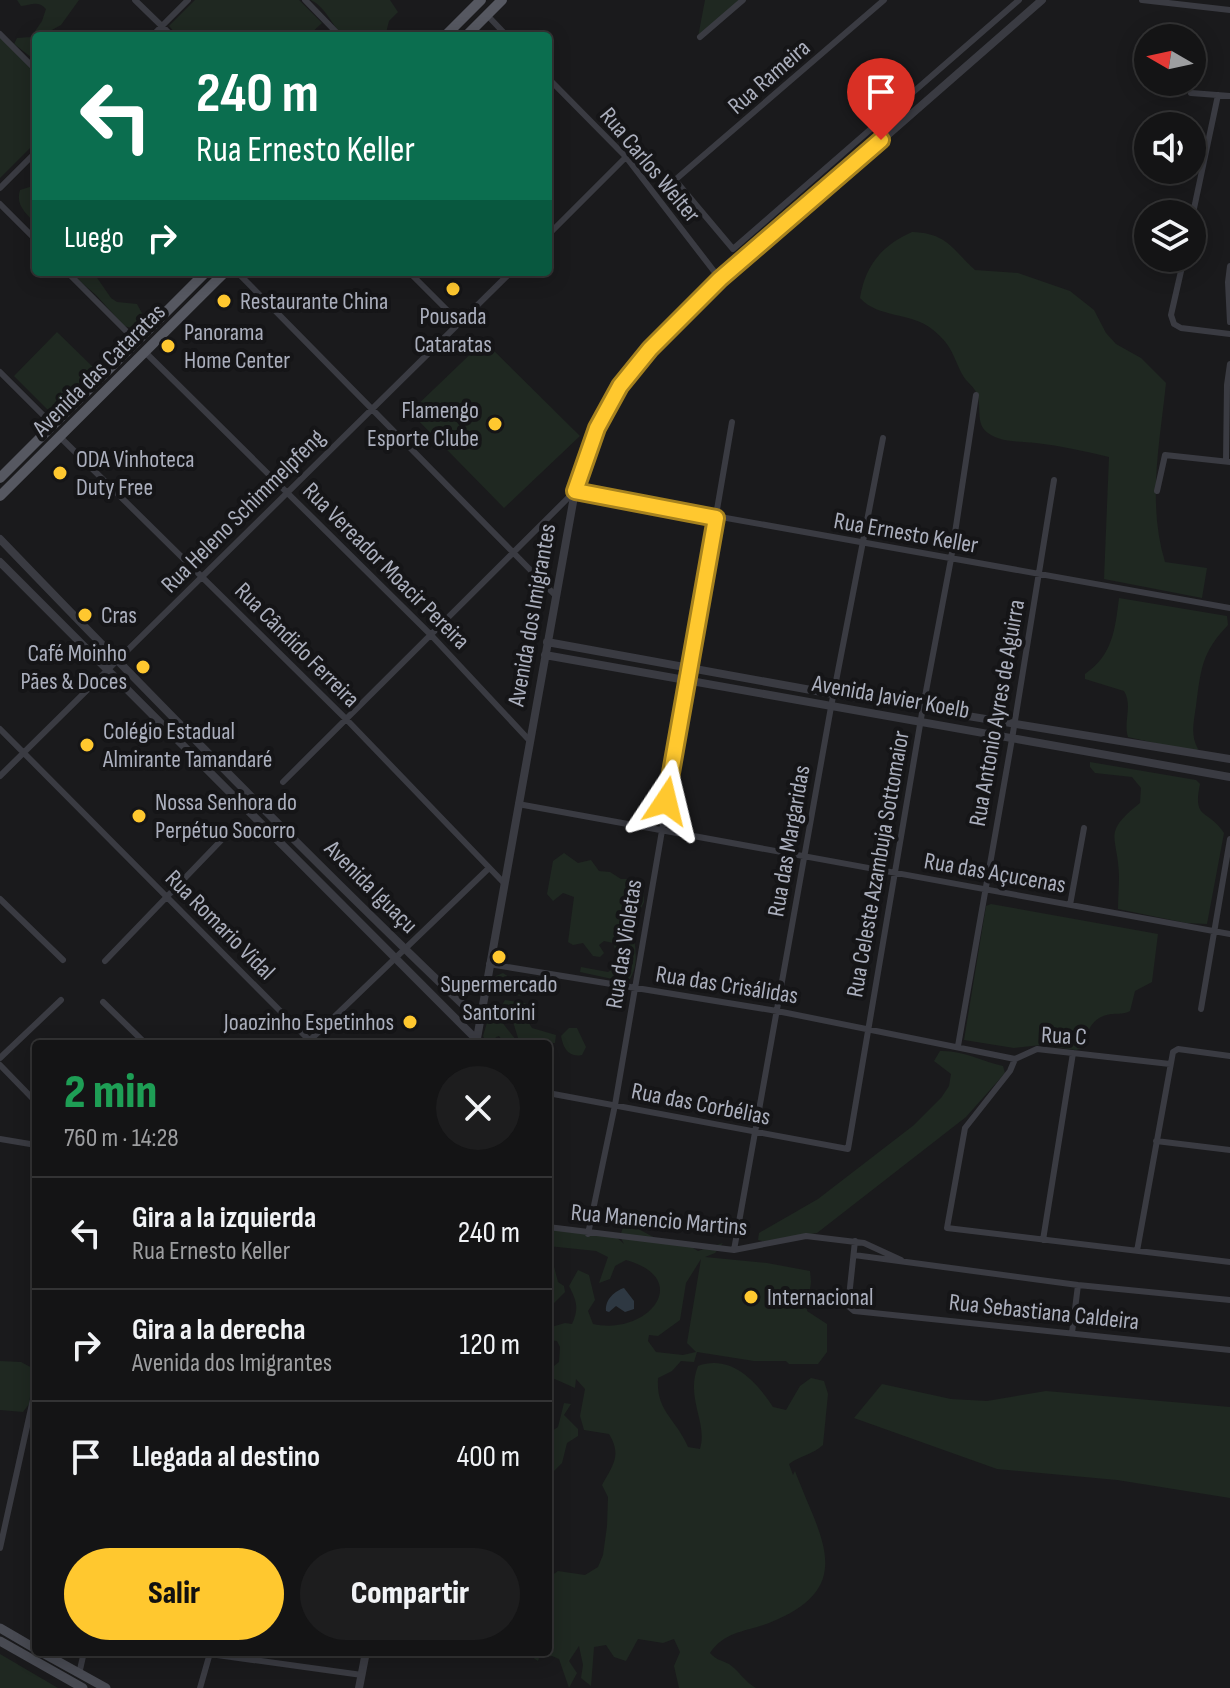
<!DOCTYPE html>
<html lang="es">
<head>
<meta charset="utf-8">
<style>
  body { margin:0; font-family:"Sofia Sans Condensed",sans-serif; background:#1d1d1e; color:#f1f3f6; height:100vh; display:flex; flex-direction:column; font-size:30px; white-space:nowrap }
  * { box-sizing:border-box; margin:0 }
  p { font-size:26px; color:#9d9ea0 }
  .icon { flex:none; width:44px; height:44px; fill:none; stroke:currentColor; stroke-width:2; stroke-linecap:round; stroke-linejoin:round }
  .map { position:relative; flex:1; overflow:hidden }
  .details { position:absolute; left:32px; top:1040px; width:520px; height:616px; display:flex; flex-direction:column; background:#141415; border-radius:8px; box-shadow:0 4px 20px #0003,0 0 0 2px #333334 }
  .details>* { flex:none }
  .top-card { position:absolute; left:32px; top:32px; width:520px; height:244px; border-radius:8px; box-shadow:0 4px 20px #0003,0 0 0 2px #333334; background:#0b6e4f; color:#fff; overflow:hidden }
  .needle { width:52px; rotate:279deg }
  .buttons { position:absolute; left:1134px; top:24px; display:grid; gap:16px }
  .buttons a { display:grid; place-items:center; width:72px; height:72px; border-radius:50%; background:#141415; box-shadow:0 4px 20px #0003,0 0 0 2px #333334; font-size:40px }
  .pin { position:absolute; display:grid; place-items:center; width:68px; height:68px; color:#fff; margin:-82px -34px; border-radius:50% 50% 50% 0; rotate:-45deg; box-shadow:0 0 8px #0007 }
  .pin .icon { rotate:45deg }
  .me { position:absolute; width:88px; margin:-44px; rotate:10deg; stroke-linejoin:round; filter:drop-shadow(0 0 6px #0008) }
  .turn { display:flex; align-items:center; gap:28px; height:168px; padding:0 32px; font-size:36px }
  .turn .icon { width:104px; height:104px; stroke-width:2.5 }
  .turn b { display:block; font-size:56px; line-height:68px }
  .then { display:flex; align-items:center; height:76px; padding:0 32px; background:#0003; gap:16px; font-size:30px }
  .round { display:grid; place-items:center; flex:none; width:84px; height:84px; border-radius:42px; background:#1d1d1e }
  .summary { display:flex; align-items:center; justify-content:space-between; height:136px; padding:0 32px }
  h1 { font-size:48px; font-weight:800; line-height:60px; color:#1e9e55 }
  .cta { display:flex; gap:16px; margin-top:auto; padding:16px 32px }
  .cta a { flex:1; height:92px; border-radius:48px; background:#ffc82f; color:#111; font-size:32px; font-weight:800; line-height:92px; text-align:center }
  .cta a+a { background:#1d1d1e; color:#f1f3f6 }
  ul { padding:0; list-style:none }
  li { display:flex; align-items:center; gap:24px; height:112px; padding:0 32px; border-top:2px solid #333334 }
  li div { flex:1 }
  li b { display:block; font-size:30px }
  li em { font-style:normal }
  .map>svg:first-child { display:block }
  .green { fill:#1f2821; fill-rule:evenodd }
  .water { fill:#2e3842 }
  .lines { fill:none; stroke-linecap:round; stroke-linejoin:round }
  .minor { stroke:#3a3b42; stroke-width:6 }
  .tertiary { stroke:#3a3b42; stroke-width:8 }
  .secondary { stroke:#484a52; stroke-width:9 }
  .primary { stroke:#565861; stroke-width:10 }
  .route-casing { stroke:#a6821f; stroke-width:20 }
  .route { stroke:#ffc82f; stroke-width:14 }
  .poi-dot { fill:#ffc82f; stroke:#151517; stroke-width:3 }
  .labels { text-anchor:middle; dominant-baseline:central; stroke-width:8; stroke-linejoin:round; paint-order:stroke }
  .street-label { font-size:24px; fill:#abafbd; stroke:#151517 }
  .poi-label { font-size:24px; fill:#abafbd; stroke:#151517; text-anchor:start }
</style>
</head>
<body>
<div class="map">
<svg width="1230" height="1688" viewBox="0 0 1230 1688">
  <rect width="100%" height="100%" fill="#1a1a1c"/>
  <path class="green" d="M17,0H79L61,25L48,32L47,36H36V61L14,44L17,38L31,37L42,21L46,9C38,0 31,5 21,6Z
    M195,0H299L322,23L308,36H178L169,26Z
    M311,0H390L398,12L389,21L386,33C374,40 365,33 353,32L354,36H342C332,24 325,7 311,0Z
    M705,0H739L698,37Z
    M0,37L36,73V142L0,178Z
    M36,185V225C27,213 15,206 20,190Z
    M912,232C947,233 952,249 975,270L1018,273L1070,291L1094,310L1106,333L1116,344L1141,358L1166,383C1160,442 1147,503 1165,562L1207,568L1202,598L1104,579L1109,457C1085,451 1061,446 1036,443C1020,441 1002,443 988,433C975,424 982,407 977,394C974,386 966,382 962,374C952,354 952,345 932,329C910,312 878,318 860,298C865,266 882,245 912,232Z
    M69,272H93L111,298L117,302L137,304L144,317L143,331L124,326L96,295Z
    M57,332L95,369L52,414L14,376Z
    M484,341L580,436L504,508L410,412Z
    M1119,598L1227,616L1228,625C1201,653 1201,670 1196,706C1194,721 1190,735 1198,749L1195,752L1128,737C1123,722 1133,706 1124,691L1085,679V674C1113,655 1115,629 1119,598Z
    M1090,762L1196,780L1200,784C1192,821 1209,809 1224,833L1207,924L1186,923L1118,909C1118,898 1119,887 1119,876C1118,835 1101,834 1140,803L1141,788L1132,777L1095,773L1090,767Z
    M564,853L578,863L591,860L599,871L610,872L621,879H634L643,888L644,902L633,924C633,943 641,960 630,979L617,980L580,972L581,967L608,972L617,967L619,961L613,943L604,941L599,945L604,953L600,957L593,956L583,943L573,945L568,942L574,897L563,893L553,901L547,894L553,861Z
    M991,904L1158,934L1152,982L1135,991L1130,1011C1122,1015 1119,1013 1111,1014C1091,1017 1087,1032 1083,1048L1076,1050L1041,1045L1014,1048L964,1040L986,906Z
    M503,973L515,981C527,980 538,980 547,988V991L526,986L522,996L512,994L505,986L498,990L493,989L491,978Z
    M505,1000L525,1003L528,1007L527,1020L532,1028L556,1035L555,1043L529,1044L518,1038L510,1012L501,1007Z
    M489,1016L491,1018L498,1017L519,1044H505L499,1036L496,1037L492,1044L486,1042L483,1036Z
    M569,1028H577L586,1047L582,1055C568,1058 563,1047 561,1036Z
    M940,1051C963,1050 981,1061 1003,1066L1005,1073L966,1117L817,1233L766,1242L758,1240L759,1233L818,1199L914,1125L941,1098L949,1086L951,1074L934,1061Z
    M625,1222L661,1241L687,1244L698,1251L723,1243L715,1253L705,1257L767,1263L810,1271L811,1282L807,1311L827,1324V1352L818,1364H789L786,1361H754L697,1352L694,1362L681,1361L672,1371L658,1378C656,1412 675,1417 688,1447L700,1449C708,1422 685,1398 698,1366C731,1354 756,1381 773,1407L786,1410L800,1386L811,1378L824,1381L828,1394L823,1445C812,1455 801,1455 789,1464L793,1475L795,1471C820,1538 859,1587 769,1623C746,1632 725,1631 710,1653C716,1660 721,1660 729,1664C739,1671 745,1682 756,1688H679L674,1666L680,1652L674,1639L663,1643L638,1639L626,1661L614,1657L606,1645L594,1647L591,1686L581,1678L583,1665L579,1646L569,1661L577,1673L569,1688L559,1659L552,1656L539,1658L538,1661L526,1653L548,1652V1578L558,1571L585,1575L598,1567L603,1555L607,1526L608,1497L602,1485C613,1465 622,1455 609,1434L584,1430L580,1416L585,1389L576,1379L575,1388L548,1376V1366H554L559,1362L560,1347L557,1341L548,1340V1328L565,1323L572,1324C579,1309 577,1301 569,1286L578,1270L589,1275L595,1300L588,1311L593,1324C648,1336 694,1279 626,1260L615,1266L610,1279L599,1283L608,1257L596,1251L548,1246V1224C558,1225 564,1228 574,1231C596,1237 604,1224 624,1244L620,1236ZM701,1259L687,1343L696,1352L683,1355L656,1352L648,1341L649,1335L658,1336L680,1320L686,1283Z
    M548,1254L551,1255L558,1282L564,1286L565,1292L548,1309Z
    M0,1361L21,1362L34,1369L29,1404L23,1412L0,1410Z
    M882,1384L951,1399L987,1401L1046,1391L1230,1407V1498L1117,1480L997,1469L854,1418Z
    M564,1403L571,1404L564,1415L578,1429V1436L567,1443L562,1463L548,1477V1430L552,1431L558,1427Z
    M0,1654L58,1688H0Z"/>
  <path class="water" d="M624,1288L634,1301V1309L625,1312L616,1306L609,1312L606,1311C605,1299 615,1291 624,1288Z"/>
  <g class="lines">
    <path class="minor" d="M135,0L172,36
      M305,0L340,36
      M884,0L675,180L733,249L1019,0
      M1142,0L1230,10
      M487,15L507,36
      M0,34L36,70
      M152,36L188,0
      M700,37L743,0
      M548,78L626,157L720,279
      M1191,93L1230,96
      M0,188L36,152
      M0,204L36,240
      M1192,218L1218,95
      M548,235L626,157
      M1184,258L1171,315L1174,324L1181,328L1230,334
      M1230,266L1228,282L1230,322
      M67,272L137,342
      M237,272L555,595
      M409,272L460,323
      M146,353L431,635L529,740
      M0,372L53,425
      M61,438L347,720L503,882
      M1226,461L1227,385L1230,364
      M1157,491L1165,455L1230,462
      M0,729L313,1044
      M0,776L511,272
      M283,782L575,491L1230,608
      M518,804L1230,934
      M0,899L63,960
      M1070,905L1084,828
      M105,961L234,827
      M489,964L777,1011L1015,1059L1037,1049L1170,1064
      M103,1002L146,1044
      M1201,1009L1230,839
      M306,1044L489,868
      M958,1046L1012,739L1054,480
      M0,1058L61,1000
      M1015,1059L1010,1071L965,1128L947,1228L1230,1262
      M0,1065L36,1102
      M548,1093L848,1149L923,707L951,559L976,395
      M0,1139L36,1145
      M1156,1141L1230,1150
      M548,1227L734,1250L806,1236L864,1243L901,1260
      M588,1234L615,1105L732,422
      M1043,1240L1073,1053
      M855,1241L848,1306L854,1311L1230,1350
      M734,1250L831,707L883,438
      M1137,1251L1173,1052L1178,1049L1230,1056
      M854,1255L1078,1285L1230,1300
      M1072,1333L1078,1285
      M0,1548L36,1386
      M210,1654L362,1675
      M79,1674L84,1652
      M200,1688L210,1653"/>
    <path class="tertiary" d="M0,539C157,702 316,865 480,1021
      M0,562L476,1039
      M547,642L833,694L1230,759
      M545,655L1230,777
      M476,1044L575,491L597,428L620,386L684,313L1042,0
      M359,1688L366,1652"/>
    <path class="secondary" d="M0,1628L36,1649
      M0,1641L83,1688
      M41,1652L106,1688"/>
    <path class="primary" d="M445,36L481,0
      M466,36L502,0
      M0,478L206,272
      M0,496L225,272"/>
  </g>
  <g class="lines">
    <g class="route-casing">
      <path id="route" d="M666,801L716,518L575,491L597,428L620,386L650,349L720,279L881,140"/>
    </g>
    <use href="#route" class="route"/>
  </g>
  <g class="poi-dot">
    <circle cx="453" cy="289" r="8"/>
    <circle cx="224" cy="301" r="8"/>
    <circle cx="168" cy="346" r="8"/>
    <circle cx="495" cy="424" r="8"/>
    <circle cx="60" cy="473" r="8"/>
    <circle cx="85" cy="615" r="8"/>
    <circle cx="143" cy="667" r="8"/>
    <circle cx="87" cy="745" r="8"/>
    <circle cx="139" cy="816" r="8"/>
    <circle cx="499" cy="957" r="8"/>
    <circle cx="410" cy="1022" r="8"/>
    <circle cx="751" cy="1297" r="8"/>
  </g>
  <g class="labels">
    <g class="street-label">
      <text transform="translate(769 77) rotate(-41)">Rua Rameira</text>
      <text transform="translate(650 165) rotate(50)">Rua Carlos Welter</text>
      <text transform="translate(99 370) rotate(-45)">Avenida das Cataratas</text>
      <text transform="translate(243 511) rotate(-45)">Rua Heleno Schimmelpfeng</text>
      <text transform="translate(906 533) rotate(10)">Rua Ernesto Keller</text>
      <text transform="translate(386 566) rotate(45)">Rua Vereador Moacir Pereira</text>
      <text transform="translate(532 615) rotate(-80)">Avenida dos Imigrantes</text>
      <text transform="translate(297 645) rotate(45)">Rua Cândido Ferreira</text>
      <text transform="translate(891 697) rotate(10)">Avenida Javier Koelb</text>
      <text transform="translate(997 713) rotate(-80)">Rua Antonio Ayres de Aguirra</text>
      <text transform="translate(789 841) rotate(-80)">Rua das Margaridas</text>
      <text transform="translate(878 864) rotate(-80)">Rua Celeste Azambuja Sottomaior</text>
      <text transform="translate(995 873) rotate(10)">Rua das Açucenas</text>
      <text transform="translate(371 887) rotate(45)">Avenida Iguaçu</text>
      <text transform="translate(220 925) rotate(45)">Rua Romario Vidal</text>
      <text transform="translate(624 944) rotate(-81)">Rua das Violetas</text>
      <text transform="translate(727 985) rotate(9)">Rua das Crisálidas</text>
      <text transform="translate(1064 1036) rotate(3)">Rua C</text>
      <text transform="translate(701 1104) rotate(11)">Rua das Corbélias</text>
      <text transform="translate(659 1220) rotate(5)">Rua Manencio Martins</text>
      <text transform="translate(1044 1312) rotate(6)">Rua Sebastiana Caldeira</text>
    </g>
    <g class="poi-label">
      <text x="240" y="301">Restaurante China</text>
      <text x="453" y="316" text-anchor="middle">Pousada<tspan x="453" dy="28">Cataratas</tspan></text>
      <text x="184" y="332">Panorama<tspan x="184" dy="28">Home Center</tspan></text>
      <text x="479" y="410" text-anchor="end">Flamengo<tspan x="479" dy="28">Esporte Clube</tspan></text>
      <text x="76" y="459">ODA Vinhoteca<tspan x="76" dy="28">Duty Free</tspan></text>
      <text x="101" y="615">Cras</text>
      <text x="127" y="653" text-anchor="end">Café Moinho<tspan x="127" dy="28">Pães &amp; Doces</tspan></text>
      <text x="103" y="731">Colégio Estadual<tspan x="103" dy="28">Almirante Tamandaré</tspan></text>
      <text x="155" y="802">Nossa Senhora do<tspan x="155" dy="28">Perpétuo Socorro</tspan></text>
      <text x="499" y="984" text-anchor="middle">Supermercado<tspan x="499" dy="28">Santorini</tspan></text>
      <text x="394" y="1022" text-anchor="end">Joaozinho Espetinhos</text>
      <text x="767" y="1297">Internacional</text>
    </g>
  </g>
</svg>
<div class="buttons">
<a><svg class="needle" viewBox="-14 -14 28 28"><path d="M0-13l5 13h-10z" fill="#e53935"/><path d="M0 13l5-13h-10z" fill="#9d9ea0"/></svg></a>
<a><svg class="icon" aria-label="sound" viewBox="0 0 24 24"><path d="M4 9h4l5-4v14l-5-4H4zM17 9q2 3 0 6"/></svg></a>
<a><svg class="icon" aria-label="layers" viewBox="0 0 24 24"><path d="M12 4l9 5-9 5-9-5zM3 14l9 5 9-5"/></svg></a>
</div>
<div class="pin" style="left:881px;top:140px;background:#d93025"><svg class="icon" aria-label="arrive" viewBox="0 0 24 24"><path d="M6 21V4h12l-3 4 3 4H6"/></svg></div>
<svg class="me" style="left:666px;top:801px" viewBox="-20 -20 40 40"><path d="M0-17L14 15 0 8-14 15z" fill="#ffc82f" stroke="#fff" stroke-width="4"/></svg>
<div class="top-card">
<div class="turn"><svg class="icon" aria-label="left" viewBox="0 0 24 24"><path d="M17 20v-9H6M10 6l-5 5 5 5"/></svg><div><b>240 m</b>Rua Ernesto Keller</div></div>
<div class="then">Luego<svg class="icon" aria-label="right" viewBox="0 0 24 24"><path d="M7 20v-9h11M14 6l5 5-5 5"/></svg></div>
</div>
<section class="details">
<div class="summary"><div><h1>2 min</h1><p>760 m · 14:28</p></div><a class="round"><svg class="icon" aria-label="close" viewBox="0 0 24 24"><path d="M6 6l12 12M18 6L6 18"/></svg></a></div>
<ul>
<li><svg class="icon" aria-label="left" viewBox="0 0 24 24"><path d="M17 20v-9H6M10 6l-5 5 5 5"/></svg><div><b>Gira a la izquierda</b><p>Rua Ernesto Keller</p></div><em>240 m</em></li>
<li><svg class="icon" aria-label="right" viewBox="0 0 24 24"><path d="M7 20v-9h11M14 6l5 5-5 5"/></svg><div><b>Gira a la derecha</b><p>Avenida dos Imigrantes</p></div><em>120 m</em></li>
<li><svg class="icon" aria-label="arrive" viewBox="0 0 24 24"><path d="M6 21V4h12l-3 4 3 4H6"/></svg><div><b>Llegada al destino</b></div><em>400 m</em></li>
</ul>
<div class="cta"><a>Salir</a><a>Compartir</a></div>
</section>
</div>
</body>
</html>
